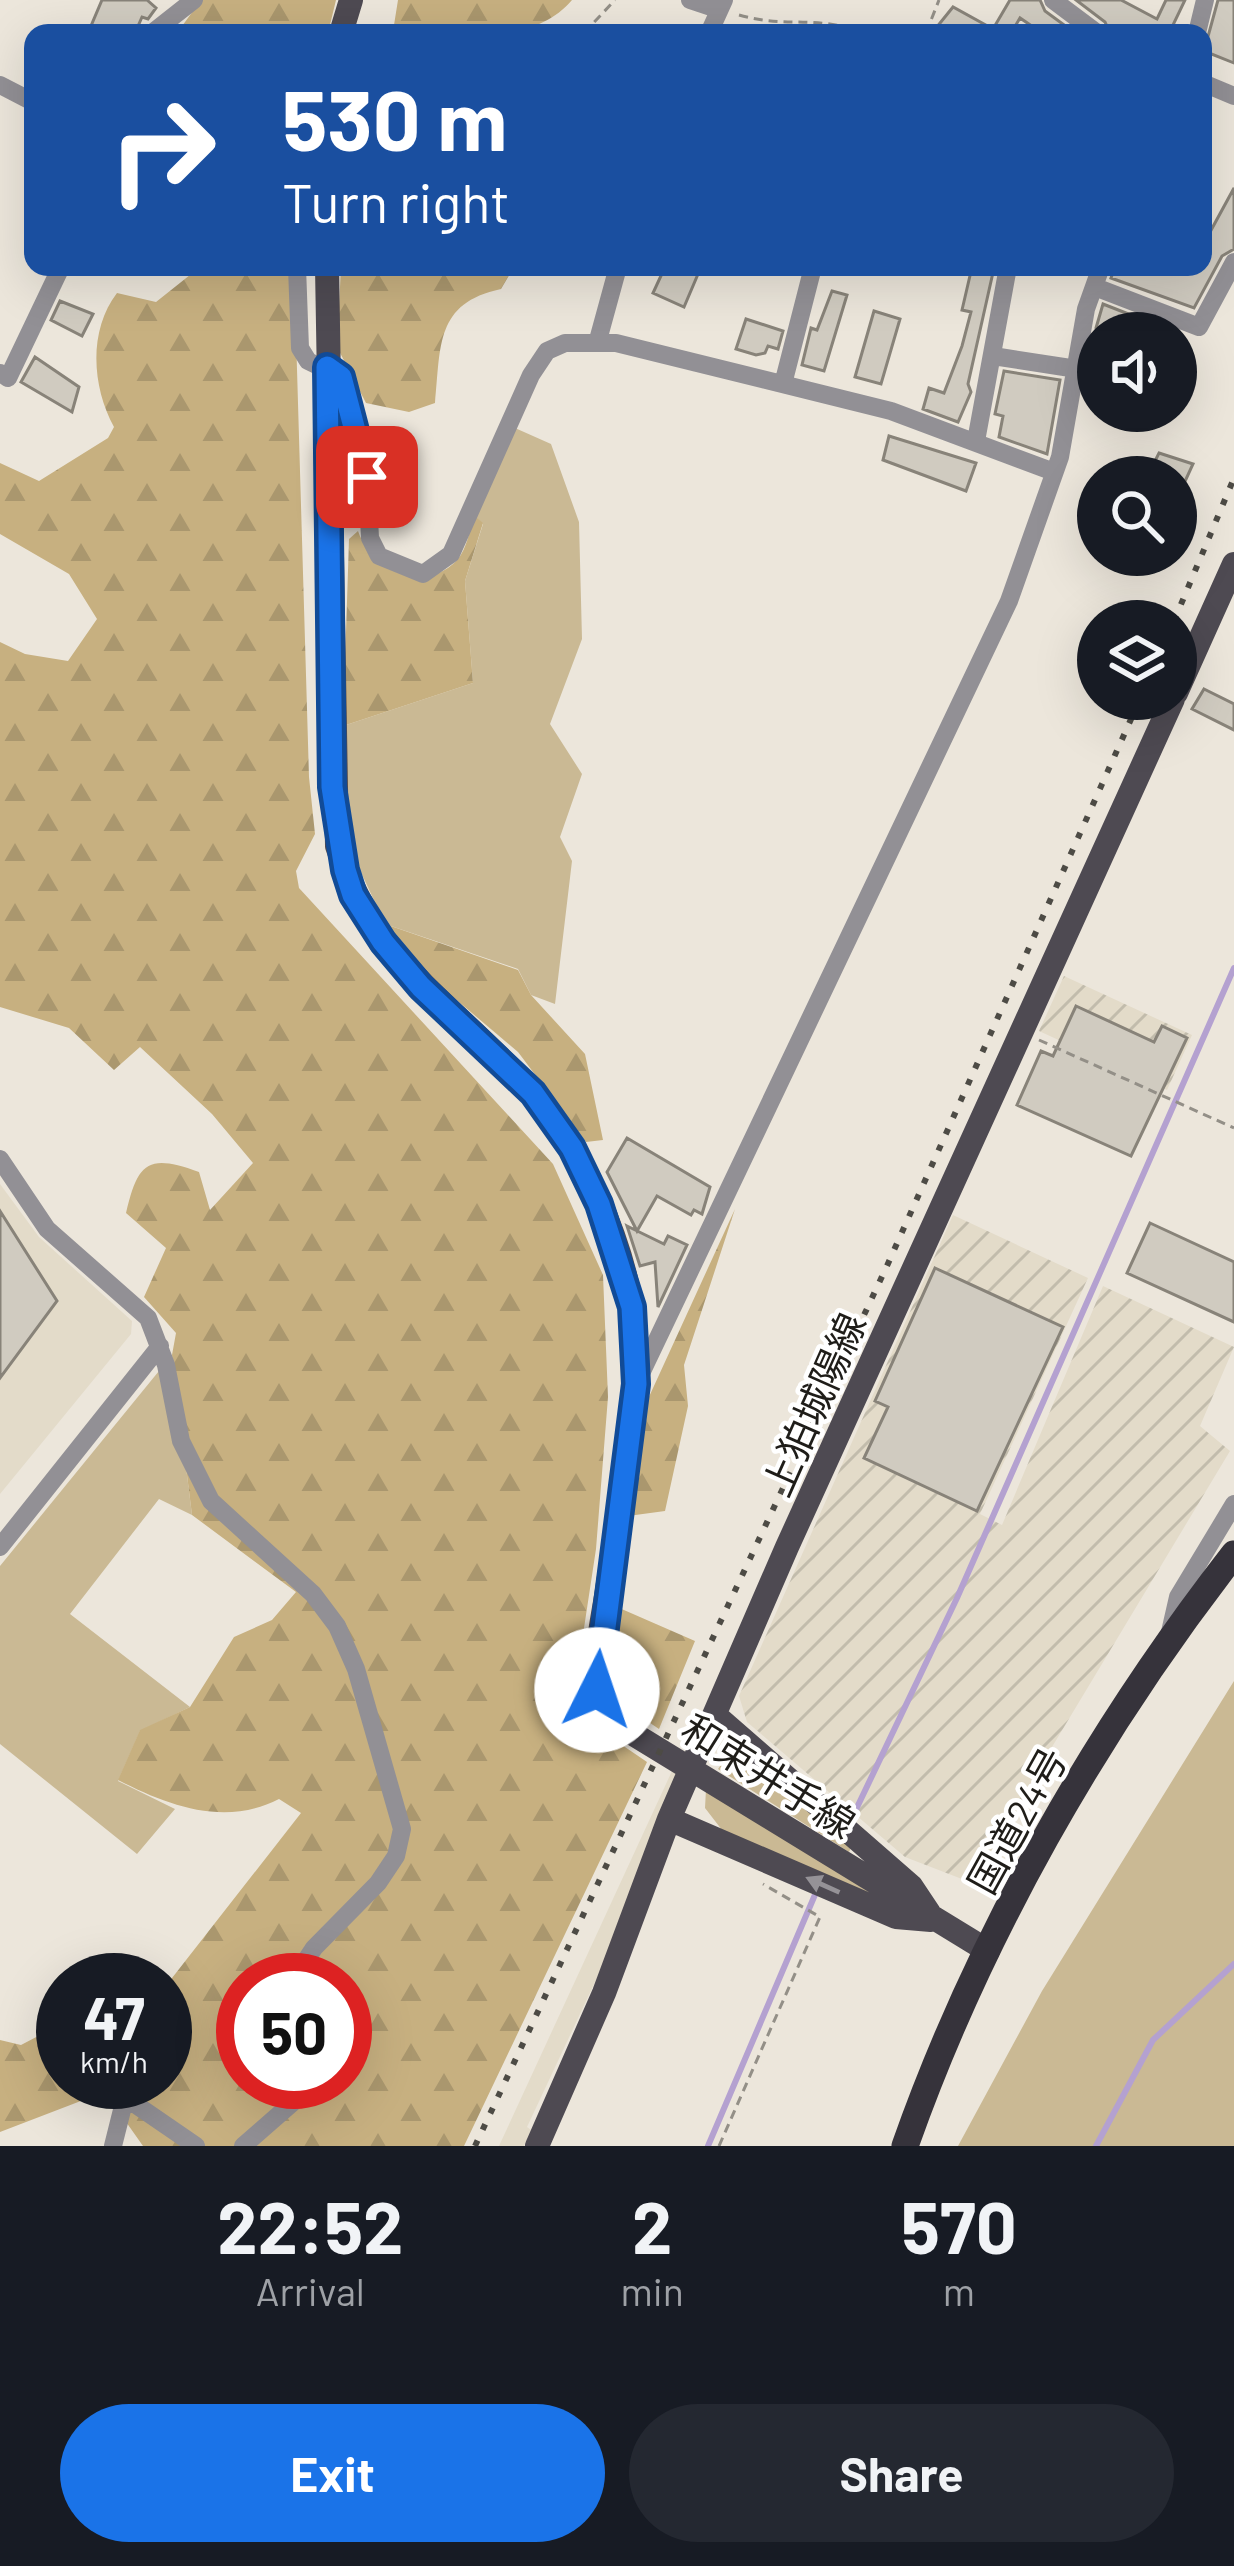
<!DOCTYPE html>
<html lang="en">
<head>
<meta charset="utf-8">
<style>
  body { margin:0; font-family:Barlow,"Noto Sans JP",sans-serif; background:#242831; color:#f1f3f6; height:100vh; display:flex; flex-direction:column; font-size:45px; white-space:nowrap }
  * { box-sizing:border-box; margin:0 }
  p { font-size:39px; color:#9ea1a6 }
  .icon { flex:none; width:66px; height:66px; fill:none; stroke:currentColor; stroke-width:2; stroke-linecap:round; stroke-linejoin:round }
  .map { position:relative; height:2146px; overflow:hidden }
  .sheet { display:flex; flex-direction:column; background:#171b24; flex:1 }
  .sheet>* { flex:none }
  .hud { position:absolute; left:24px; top:24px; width:1188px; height:252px; border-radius:24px; box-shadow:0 12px 48px #0002; background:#1a4fa0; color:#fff; overflow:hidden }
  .tools { position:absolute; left:1077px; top:312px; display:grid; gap:24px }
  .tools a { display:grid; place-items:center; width:120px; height:120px; border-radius:50%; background:#171b24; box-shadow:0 12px 48px #0002; font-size:60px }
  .speed { position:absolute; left:36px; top:1953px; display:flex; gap:24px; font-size:60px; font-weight:700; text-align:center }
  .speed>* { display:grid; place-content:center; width:156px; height:156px; border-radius:50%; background:#171b24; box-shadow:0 12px 48px #0002; line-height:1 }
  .speed small { font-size:30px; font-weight:400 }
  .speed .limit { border:18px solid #d22; background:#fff; color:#111 }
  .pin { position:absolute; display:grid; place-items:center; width:102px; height:102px; color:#fff; margin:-51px; border-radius:24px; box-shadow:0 6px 18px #0006 }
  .me { position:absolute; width:132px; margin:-66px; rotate:4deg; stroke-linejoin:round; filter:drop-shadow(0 0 9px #0008) }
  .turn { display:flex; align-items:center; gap:42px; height:252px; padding:0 60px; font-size:54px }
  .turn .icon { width:156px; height:156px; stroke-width:2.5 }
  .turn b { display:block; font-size:84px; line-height:102px }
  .eta { display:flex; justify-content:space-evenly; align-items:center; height:204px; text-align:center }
  .eta b { font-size:72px; font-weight:700; line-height:84px }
  .button { display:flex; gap:24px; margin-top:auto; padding:24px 60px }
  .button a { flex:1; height:138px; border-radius:72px; background:#1a73e8; color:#fff; font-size:48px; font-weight:700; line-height:138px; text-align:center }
  .button a+a { background:#242831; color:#f1f3f6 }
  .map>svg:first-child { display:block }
  .built { fill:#e3dbc9 }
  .industrial { fill:url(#industrial-furrows) }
  .grass { fill:#cab994 }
  .forest { fill:url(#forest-firs); fill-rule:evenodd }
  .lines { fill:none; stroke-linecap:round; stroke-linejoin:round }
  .stream { stroke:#b4a1d0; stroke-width:6 }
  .building { fill:#d0cbc0; stroke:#888379; stroke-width:3 }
  .path { stroke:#938f87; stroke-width:3; stroke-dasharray:9 6; stroke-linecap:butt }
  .minor { stroke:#929095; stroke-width:18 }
  .major { stroke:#4e4a52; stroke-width:24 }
  .highway { stroke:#36333b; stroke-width:27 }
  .rail { stroke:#4d4b45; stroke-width:6; stroke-dasharray:6 12; stroke-linecap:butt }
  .oneway { fill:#959297 }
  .route-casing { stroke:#114b97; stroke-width:30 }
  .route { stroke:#1a73e8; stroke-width:21 }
  .labels { text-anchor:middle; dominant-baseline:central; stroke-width:9; stroke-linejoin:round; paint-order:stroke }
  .street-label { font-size:39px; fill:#1f1d19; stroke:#fff }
</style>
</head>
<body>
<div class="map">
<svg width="1234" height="2146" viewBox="0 0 1234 2146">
  <defs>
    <pattern id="industrial-furrows" width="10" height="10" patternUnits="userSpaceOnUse" patternTransform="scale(3)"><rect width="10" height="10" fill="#e3dbc9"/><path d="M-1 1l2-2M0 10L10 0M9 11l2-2" fill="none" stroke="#c2bcac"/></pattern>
    <pattern id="forest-firs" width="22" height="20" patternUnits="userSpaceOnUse" patternTransform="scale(3)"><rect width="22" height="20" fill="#c7b080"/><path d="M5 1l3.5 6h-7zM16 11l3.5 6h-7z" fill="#aa976e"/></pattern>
  </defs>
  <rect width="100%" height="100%" fill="#ece6db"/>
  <path class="built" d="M0,1184L39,1237L132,1321L131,1334L0,1494Z
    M672,1771L678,1774L602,1967L527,2127L531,2130L524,2146H499Z"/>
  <path class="industrial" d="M1064,976L1192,1035L1167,1090L1039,1031Z
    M953,1215L1088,1278L980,1514L1002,1525L1103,1286L1234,1347L1200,1426L1230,1451L1052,1747L980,1886L905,1857L747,1722L739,1696Z"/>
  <path class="grass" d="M515,428L551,444L579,522L582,639L550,724L582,774L560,837L572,861L555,1004L531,995L518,969L385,924L352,853L343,726L473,683L465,581L483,524L474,515Z
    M172,1355L192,1515L159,1499L70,1614L190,1707L140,1731L118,1781L175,1809L137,1854L0,1744V1566Z
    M1234,1681V2146H958L1042,1991Z
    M743,1753L853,1843L849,1852L718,1769L729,1754Z
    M706,1789L887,1902L722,1830L705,1808Z"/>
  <path class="forest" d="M201,0H336L328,33H177Z
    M398,0H572C530,50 444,33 384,33L394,25Z
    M200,267H294L309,777L315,834L296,871L299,888L553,1164L603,1275L608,1397L596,1549L574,1694L597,1728L647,1762L464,2146H143L112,2102L86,2099L0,2132V2040L21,2045L63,2023V2082H165V1987L301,1813L279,1799C225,1827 169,1806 118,1780L140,1730L190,1707L234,1637L272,1620L296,1592L192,1515L172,1355L176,1333L144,1297L166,1248L126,1213C138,1163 147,1153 199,1172L210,1210L253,1163L212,1114L140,1047L114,1070L69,1028L0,1007V642L25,654L68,661L97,619L69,574L0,534V463L39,481L108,438L114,427C92,387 88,331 117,293L156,302ZM243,1980H345V2082H243Z
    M341,267H514L501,289C435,303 441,346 435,403L409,412L366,403L337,347Z
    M474,515L483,523L465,581L473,683L343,726L349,539L358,531C372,571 424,595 457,560C467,549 470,529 474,515Z
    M385,924L518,970L531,995L585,1054L603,1140L586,1142L518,1052L433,980Z
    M735,1209L684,1365L688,1406L665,1511L628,1516L648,1399Z
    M617,1607L695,1641L659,1729C599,1688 601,1678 617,1607Z"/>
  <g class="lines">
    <path class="stream" d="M851,1820L957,1598L1234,968
      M708,2146L817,1890
      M1096,2146L1153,2040L1234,1964"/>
  </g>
  <path class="building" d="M102,0H147L156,8L148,19L142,17L135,33H88Z
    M1010,0H1040L1045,11L1075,33H1042L1020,18L1011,33H946L936,28L953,7L993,29Z
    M1076,0H1121L1157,19L1166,0H1185L1172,27L1184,33H1110L1105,22Z
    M1218,0H1234V63L1204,51Z
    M1234,188V249L1222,256L1194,308L1111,278L1115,267H1203V245Z
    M665,267H701L684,307L653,293Z
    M972,267L994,268L968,384L971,392L958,422L923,409L929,388L944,393L962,346L971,312L962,310Z
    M832,291L847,295L824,371L802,365L811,328L817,330Z
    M60,301L93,314L82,336L51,320Z
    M1103,304L1177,333H1100L1096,328Z
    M874,311L900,319L881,384L855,377Z
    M746,319L783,331L778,349L768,346L765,353L756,355L736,349Z
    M35,357L79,387L72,412L21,382Z
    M1004,371L1060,380L1047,454L999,437L1003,416L995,414Z
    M889,436L976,463L966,491L883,460Z
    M1159,453L1193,464L1176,501V477H1147Z
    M1204,689L1234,704V730L1192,709Z
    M1076,1006L1154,1042L1162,1026L1187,1038L1131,1156L1017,1105L1041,1051L1053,1056Z
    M627,1138L710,1187L702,1214L694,1210L691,1215L657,1196L637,1231L607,1172Z
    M0,1211L57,1301L0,1378Z
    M1150,1223L1234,1262V1322L1127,1273Z
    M627,1226L664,1244L668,1236L687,1245L658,1307L655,1262L640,1266Z
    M935,1268L1063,1327L977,1511L864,1458L888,1407L875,1401Z"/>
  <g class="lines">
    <path class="path" d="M739,15C789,29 815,14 864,33
      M584,33L615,0
      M926,33L939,0
      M1039,1040L1234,1128
      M719,2146L820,1917L763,1884"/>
    <path class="minor" d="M690,0L717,9
      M1053,0L1097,33
      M152,33L194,0
      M709,33L724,0
      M1197,33L1205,0
      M1203,83L1234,96
      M0,85L33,102
      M297,267L300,348L308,361L341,377L367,477L370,538L379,556L423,574L451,554L531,375L547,351L565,343H616L891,411L1054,472
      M1095,287L1199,327L1234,262
      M598,340L618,267
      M993,356L1077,369
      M0,373L8,378L61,267
      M783,384L813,267
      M976,441L1008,267
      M0,1159L47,1229L148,1318L166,1365L181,1441L211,1501L313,1594L337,1626L356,1669L402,1829L396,1856L378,1883L314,1948L293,1980
      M636,1384L1009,601L1060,457L1086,309L1101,267
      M0,1547L160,1346
      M1170,1632L1178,1597L1234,1504
      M113,2146L123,2106L132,2102L196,2146
      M243,2146L299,2097L306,2082"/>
    <path class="major" d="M341,33L351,0
      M327,267L337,846C377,969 455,1003 533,1093C582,1150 620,1234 632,1308C646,1400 620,1498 607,1590C602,1622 594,1656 597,1689L608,1712L630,1732L988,1951
      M1176,693L1234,564
      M716,1716L911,1886L929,1913
      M669,1819L896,1917L931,1920
      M537,2146L604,1993L669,1819L787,1547L1173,699"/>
    <path class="highway" d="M905,2146C979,1936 1097,1730 1234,1554"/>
    <path class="rail" d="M1174,621L1234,478
      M475,2146L886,1268L1140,699"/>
  </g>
  <defs><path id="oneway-solid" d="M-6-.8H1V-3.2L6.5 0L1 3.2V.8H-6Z" transform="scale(3)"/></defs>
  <use class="oneway" href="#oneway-solid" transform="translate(823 1885) rotate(-156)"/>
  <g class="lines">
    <g class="route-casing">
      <path id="route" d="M367,477L341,377L327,367L332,787L345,870L353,895L383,942L421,987L533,1093L572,1148L599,1204L632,1307L636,1384L597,1690"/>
    </g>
    <use href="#route" class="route"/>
  </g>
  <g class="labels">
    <g class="street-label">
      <text transform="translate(813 1404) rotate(-66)">上狛城陽線</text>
      <text transform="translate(769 1775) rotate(32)">和束井手線</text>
      <text transform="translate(1016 1820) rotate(-61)">国道24号</text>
    </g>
  </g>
</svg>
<div class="tools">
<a><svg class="icon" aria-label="sound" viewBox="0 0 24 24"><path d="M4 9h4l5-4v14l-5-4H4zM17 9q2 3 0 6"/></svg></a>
<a><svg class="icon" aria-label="search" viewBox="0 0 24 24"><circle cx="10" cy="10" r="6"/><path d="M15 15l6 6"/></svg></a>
<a><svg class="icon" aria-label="layers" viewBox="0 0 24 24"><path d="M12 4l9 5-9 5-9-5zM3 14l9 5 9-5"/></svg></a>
</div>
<div class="speed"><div>47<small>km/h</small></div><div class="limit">50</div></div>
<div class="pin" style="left:367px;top:477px;background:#d93025"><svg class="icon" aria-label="arrive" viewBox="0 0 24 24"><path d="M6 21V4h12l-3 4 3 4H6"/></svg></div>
<svg class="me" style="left:597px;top:1690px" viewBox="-20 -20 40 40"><circle r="19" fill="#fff"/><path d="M0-13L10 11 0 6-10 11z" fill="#1a73e8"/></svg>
<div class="hud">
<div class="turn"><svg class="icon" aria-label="right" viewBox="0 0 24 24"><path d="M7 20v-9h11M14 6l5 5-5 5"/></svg><div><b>530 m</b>Turn right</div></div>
</div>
</div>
<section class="sheet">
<div class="eta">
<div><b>22:52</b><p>Arrival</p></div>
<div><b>2</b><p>min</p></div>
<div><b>570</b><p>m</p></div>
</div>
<div class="button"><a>Exit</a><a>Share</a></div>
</section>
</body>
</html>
